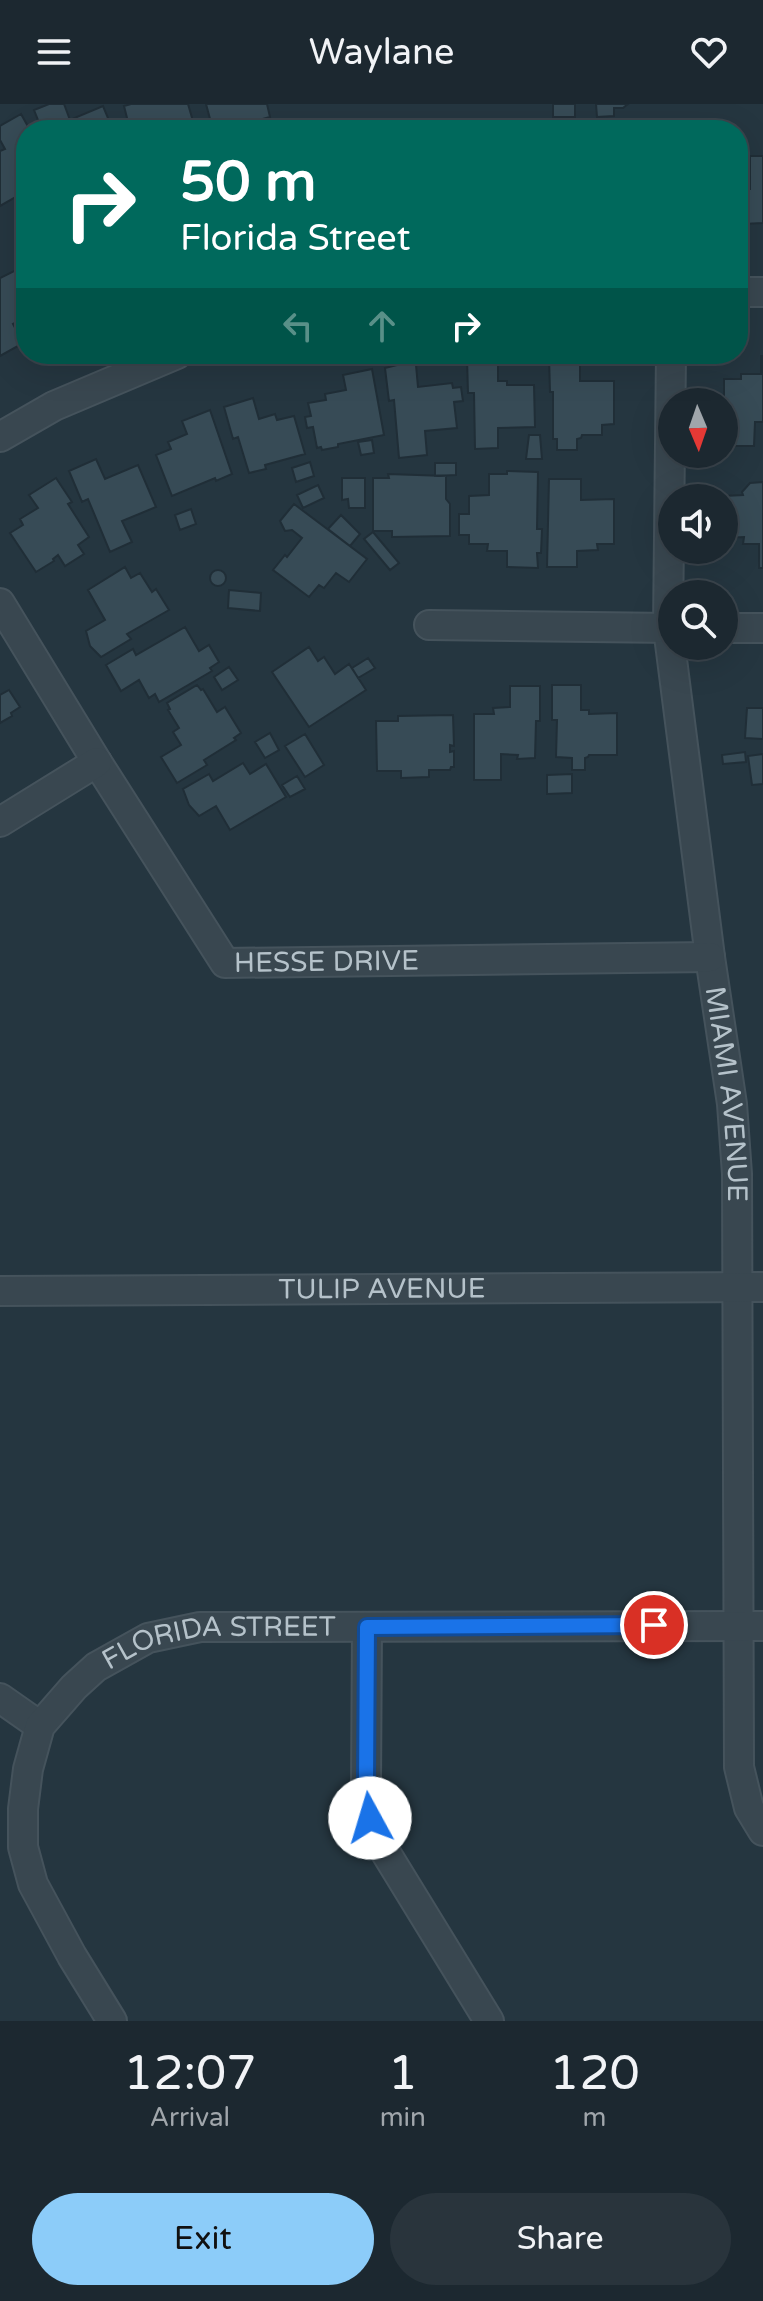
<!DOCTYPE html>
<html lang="en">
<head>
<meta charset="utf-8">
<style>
  body { margin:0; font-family:"Varela Round",sans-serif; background:#29343c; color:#f1f3f6; height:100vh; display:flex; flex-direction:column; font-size:30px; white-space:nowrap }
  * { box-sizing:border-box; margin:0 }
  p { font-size:26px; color:#a0a6ab }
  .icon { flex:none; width:44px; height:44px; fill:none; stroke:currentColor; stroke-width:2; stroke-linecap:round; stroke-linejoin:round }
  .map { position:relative; height:1917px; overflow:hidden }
  .side { display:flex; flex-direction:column; background:#1c2830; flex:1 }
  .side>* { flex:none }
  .top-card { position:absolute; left:16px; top:16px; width:732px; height:244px; border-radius:32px; box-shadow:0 8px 32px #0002,0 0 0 2px #3a444c; background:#00695c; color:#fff; overflow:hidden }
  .needle { width:52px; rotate:178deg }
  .controls { position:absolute; left:658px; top:284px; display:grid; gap:16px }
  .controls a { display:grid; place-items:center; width:80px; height:80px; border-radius:50%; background:#1c2830; box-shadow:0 8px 32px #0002,0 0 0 2px #3a444c; font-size:40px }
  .pin { position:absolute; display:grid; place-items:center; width:68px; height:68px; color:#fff; margin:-34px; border:4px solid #fff; border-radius:50%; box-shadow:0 2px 8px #0007 }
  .me { position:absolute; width:88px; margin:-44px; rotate:354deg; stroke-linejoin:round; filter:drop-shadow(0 0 6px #0008) }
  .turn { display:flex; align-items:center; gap:28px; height:168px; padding:0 32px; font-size:36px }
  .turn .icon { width:104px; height:104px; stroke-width:2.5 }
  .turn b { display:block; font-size:56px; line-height:68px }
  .lanes { display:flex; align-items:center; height:76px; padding:0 32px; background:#0003; justify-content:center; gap:40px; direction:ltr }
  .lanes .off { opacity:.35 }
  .eta { display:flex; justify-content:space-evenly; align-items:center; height:136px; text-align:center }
  .eta b { font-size:48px; font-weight:600; line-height:56px }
  .button { display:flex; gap:16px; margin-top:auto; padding:16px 32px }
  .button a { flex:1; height:92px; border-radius:48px; background:#8cccf9; color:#111; font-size:32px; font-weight:600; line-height:92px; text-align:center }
  .button a+a { background:#29343c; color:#f1f3f6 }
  header { display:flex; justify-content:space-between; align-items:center; height:104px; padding:0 32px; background:#1c2830; font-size:36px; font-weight:600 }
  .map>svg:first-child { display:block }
  .building { fill:#374b56; stroke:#202e37; stroke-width:2 }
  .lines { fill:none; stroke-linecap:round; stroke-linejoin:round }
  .minor-casing { stroke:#45535c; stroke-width:32 }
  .minor { stroke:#394750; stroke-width:28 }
  .route-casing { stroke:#114b97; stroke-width:20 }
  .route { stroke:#1a73e8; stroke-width:14 }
  .labels { text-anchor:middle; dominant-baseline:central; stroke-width:8; stroke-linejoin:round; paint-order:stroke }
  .street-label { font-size:28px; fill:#b5c2ca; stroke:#1e2c35 }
</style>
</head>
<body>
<header><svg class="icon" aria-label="menu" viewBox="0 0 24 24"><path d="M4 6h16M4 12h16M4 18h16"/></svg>Waylane<svg class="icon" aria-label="heart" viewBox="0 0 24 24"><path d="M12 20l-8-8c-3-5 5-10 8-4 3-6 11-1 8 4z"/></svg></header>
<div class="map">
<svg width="763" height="1917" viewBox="0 0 763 1917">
  <rect width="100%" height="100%" fill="#253640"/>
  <path class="building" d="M49,0H64L70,16L103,2L113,26H42L34,6Z
    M131,0H188L195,24L187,26H130L124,2Z
    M206,0H267L270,13L222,26H213Z
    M553,0H575V13H553Z
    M596,0H628L623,4H614V12L597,13Z
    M21,10L30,26H26V87L0,102V47L5,45L0,36V22Z
    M750,52H763V119L743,120L742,85H750Z
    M22,163L26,171V205L24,207L26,213L13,220L23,239L0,252V174Z
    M549,252H580V277H614V320L602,321V331H582L581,334L577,335V346H557V335H553V288H550Z
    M761,252H763V318H755L754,342H724V275H741V270H761Z
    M467,254H498V277H507V281H534L535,323L498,324V344L475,345L474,289H468Z
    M401,260L416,261L418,283L452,279L453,284L461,283L463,297L454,298L457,324L425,327L427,351L399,354L394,296L389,297L385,264Z
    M372,265L384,331L338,340V343L322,346L321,343L317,344L313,323L307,324L305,313L311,312L308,299L326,296L325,290L346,286L343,271Z
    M253,294L259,315L275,310L277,316L294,312L305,350L265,361L266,365L249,369L238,333L233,335L224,303Z
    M210,306L232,370L216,377L215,374L172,392L156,351L171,345L168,338L187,330L182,317Z
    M529,331H540L542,355H526Z
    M372,336L374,349L361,351L358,338Z
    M96,355L105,375L138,361L156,403L122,417L132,438L110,448L88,395L82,398L69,367Z
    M310,358L314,372L296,378L292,364Z
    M435,359H456V371L435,372Z
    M507,367L538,368L537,425H542L541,449H537L538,464L507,463V447H487L488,440H469V431H459V410H469V392L489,391V370H507Z
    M388,370L446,372V395L450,400V432L392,433V427H373V374H389Z
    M56,374L72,398L68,400L89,433L78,441L84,450L65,462L58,451L53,455L54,457L36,468L10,429L23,421L20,415L38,404L29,391Z
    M342,374H365V404H349L348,395L342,396Z
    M549,375H581V396L614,395V440H597L598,446L577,447V463H547Z
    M763,378V464H759V440H743L744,433L724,434L723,392L743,391L742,388L750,379Z
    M318,381L324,394L303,404L297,391Z
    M294,400L367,455L349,478L336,469L324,484L319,481L309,493L273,466L285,451L287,453L302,434L292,426L285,427L280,417Z
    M191,405L196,420L180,426L175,411Z
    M341,411L360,430L350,442L328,425Z
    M373,428L399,459L390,466L364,435Z
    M125,463L131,474L140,469L152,488L156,485L169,506L127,530L131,535L101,553L90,542L86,527L105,516L88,486Z
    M210 474a8 8 0 1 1 16 0a8 8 0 1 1-16 0Z
    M229,486L261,489L260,507L228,504Z
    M185,523L199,547L209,541L219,558L210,564L212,567L159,598L155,590L149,594L139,576L121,587L106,561L133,545L136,551Z
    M309,543L318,557L324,553L335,570L349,560L366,586L309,623L272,568Z
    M368,554L375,564L358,574L352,564Z
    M229,563L238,576L222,586L214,573Z
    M197,581L201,586L203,585L217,608L225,603L241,629L234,634L236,636L204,656L207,661L177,679L161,653L181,641L173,628L179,624L168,606L170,605L167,599Z
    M552,581H581V606H589V610L617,609V651H589L588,653L585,654V666H572V654L556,653L557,616H552Z
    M510,582H540V617H536L535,654L517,655L518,651L501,650V676H474V610H494L493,604L510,603Z
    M9,586L20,603L11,609L12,612L0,619V591Z
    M747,604H763V635L745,634Z
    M453,611L454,642L450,641V648L454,647V663H451L450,666H429V673L401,674V667H377L376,617H398V612Z
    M270,629L279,646L265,654L255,638Z
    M305,630L324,661L305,673L285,642Z
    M745,648L746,658L723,660L722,651Z
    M763,650V680L752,681L748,652Z
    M243,659L250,670L266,660L286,693L230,726L216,702L199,712L189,701L183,685L209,670L213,677Z
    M572,670V689L547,690V671Z
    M297,672L305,685L290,693L282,681Z"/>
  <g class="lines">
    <g class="minor-casing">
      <g id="minor">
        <path d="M738,188H763"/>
        <path id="s1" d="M671,250L668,524L710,853L732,1000L737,1070L739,1663L749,1704L763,1727"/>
        <path d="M0,333L54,302L177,250"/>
        <path id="s2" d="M0,499L97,658L225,859L710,853"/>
        <path d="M429,521L672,524"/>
        <path d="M724,524H763"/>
        <path d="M0,718L97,658"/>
        <path id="s3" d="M0,1187L763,1183"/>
        <path d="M367,1523L366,1681L370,1714L378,1736L489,1917"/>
        <path d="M0,1594L40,1622"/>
        <path id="s4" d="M112,1917L72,1852L33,1780L23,1743V1705L28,1665L40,1622L74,1583L96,1563L148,1534L200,1523L763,1522"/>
      </g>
    </g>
    <use href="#minor" class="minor"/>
  </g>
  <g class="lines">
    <g class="route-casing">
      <path id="route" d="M370,1714L366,1681L367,1523L654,1521"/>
    </g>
    <use href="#route" class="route"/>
  </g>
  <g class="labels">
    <g class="street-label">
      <text stroke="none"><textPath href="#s2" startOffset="526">HESSE DRIVE</textPath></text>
      <text stroke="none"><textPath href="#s1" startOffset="744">MIAMI AVENUE</textPath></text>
      <text stroke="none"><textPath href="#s3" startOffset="382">TULIP AVENUE</textPath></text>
      <text stroke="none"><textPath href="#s4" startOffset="530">FLORIDA STREET</textPath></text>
    </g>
  </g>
</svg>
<div class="controls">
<a><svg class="needle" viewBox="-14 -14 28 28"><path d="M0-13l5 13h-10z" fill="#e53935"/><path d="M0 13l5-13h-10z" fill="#a0a6ab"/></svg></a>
<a><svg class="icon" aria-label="sound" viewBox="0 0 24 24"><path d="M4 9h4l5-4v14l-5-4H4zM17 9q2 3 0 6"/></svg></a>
<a><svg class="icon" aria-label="search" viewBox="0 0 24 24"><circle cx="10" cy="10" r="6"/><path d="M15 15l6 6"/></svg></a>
</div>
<div class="pin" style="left:654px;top:1521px;background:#d93025"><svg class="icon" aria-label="arrive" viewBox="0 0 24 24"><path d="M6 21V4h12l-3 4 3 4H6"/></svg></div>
<svg class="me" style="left:370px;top:1714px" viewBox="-20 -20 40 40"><circle r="19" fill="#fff"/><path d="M0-13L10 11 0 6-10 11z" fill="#1a73e8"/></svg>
<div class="top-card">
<div class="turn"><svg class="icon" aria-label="right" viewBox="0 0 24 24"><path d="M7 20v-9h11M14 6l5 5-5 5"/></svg><div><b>50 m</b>Florida Street</div></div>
<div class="lanes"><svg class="icon off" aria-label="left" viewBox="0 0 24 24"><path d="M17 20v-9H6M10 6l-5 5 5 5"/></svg><svg class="icon off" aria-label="ahead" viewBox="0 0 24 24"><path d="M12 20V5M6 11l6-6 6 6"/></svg><svg class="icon" aria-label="right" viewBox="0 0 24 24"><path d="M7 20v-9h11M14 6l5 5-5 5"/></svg></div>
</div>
</div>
<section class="side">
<div class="eta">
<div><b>12:07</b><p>Arrival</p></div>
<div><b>1</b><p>min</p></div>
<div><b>120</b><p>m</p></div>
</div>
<div class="button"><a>Exit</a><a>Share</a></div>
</section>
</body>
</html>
